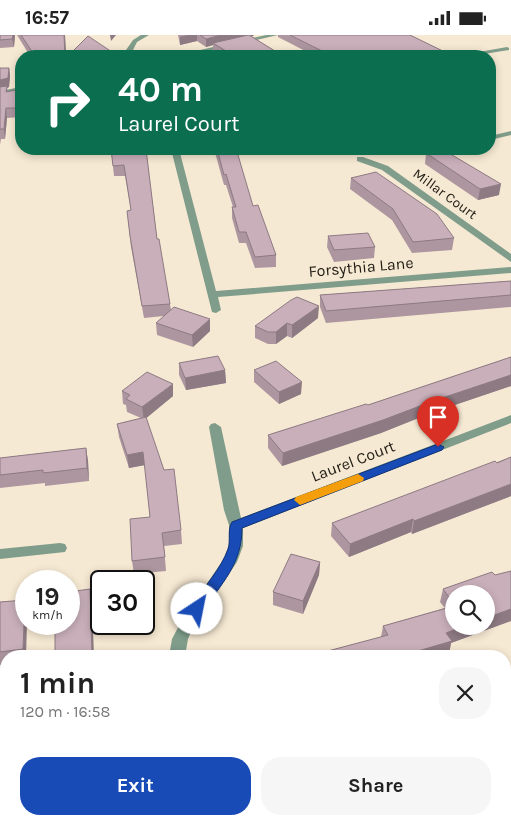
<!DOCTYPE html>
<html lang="en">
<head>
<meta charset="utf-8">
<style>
  body { margin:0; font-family:Karla,sans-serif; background:#f6f6f6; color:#222; height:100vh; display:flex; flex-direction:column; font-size:19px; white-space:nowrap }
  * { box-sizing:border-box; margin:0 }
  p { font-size:16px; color:#767676 }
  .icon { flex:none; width:28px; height:28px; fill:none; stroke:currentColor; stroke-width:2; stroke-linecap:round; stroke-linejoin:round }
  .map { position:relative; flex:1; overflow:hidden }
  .drawer { position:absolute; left:0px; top:615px; width:511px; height:175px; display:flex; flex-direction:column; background:#fff; border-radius:20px 20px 0 0; box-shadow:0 2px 8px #0003 }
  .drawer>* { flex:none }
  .top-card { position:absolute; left:15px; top:15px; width:481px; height:105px; border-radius:20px; box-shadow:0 2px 8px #0003; background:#0b6e4f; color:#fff; overflow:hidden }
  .fabs { position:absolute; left:445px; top:550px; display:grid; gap:10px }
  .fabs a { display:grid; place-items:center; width:50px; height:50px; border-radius:50%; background:#fff; box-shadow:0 2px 8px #0003; font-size:25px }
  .speed { position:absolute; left:15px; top:535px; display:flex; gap:10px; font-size:25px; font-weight:700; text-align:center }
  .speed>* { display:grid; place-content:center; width:65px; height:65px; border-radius:50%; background:#fff; box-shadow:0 2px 8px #0003; line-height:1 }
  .speed small { font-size:12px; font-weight:400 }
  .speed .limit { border:2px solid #111; border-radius:8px; background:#fff; color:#111 }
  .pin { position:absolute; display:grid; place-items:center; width:42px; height:42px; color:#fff; margin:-51px -21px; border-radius:50% 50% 50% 0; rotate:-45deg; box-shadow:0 0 5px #0007 }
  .pin .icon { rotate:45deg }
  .me { position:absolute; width:55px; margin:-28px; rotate:34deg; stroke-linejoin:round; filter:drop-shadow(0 0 4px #0008) }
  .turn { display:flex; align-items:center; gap:18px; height:105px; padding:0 20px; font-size:22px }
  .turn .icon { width:65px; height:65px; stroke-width:2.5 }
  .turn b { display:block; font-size:35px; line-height:42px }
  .round { display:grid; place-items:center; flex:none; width:52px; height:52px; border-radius:20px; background:#f6f6f6 }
  .summary { display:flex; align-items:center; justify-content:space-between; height:85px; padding:0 20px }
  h1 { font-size:30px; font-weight:700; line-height:38px }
  .primary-button { display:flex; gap:10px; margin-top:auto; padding:10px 20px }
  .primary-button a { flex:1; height:58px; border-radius:20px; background:#194bb7; color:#fff; font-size:20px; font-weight:700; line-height:58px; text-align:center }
  .primary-button a+a { background:#f6f6f6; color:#222 }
  .status { display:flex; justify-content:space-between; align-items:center; height:35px; padding:0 25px; background:#fff; direction:ltr }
  .status svg { height:14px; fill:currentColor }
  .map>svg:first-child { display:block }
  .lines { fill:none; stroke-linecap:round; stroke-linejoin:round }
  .minor { fill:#7f9d8a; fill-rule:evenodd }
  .wall { fill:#ad96a0; fill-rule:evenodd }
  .shaded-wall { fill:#8d7a82 }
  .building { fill:#c9afba; stroke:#8d7a82 }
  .route { fill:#194bb7; stroke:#103177 }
  .slow { fill:#f59e0b }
  .labels { text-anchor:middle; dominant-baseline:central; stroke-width:4; stroke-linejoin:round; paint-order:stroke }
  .far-street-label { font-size:14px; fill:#211c14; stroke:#f6e9d3 }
  .street-label { font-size:16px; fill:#211c14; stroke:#f6e9d3 }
</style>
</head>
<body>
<div class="status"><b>16:57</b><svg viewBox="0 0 49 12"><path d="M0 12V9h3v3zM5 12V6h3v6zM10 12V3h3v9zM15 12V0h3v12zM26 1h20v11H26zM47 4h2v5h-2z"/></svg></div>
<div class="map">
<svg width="511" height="790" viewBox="0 0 511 790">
  <rect width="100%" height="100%" fill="#f6e9d3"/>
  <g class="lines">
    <path class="minor" d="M141,0H149L137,7L133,15L139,21H132L126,15L133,5Z
      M266,0H278L185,21H174Z
      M507,12L509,13V15L471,21H456Z
      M21,52V56L0,60V56Z
      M511,96V100L490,105V101Z
      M171,114H179L216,256L511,232V238L218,262L221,275L216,278L212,277Z
      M357,122H363L388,131L511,219V227L382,135L357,126Z
      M511,380V388L243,493V511L237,527L193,592L188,604L185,621H169L172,604L182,585L223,525L229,511V490L224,475L209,392L211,389L215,388L221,392L241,483Z
      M60,508L65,509L67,513L65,517L0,524V514Z
      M511,652V667L505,669V654Z
      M187,784H205V790H187Z
      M226,784H256L254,790H224Z"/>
  </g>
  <path class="wall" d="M0,0H15L14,12L0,13Z
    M17,0H65L66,21H30Z
    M178,0H254L251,1L283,21H220L213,17V10L206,12L197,6L180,10Z
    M278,0H410L453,21H315L278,2Z
    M0,33H9L10,41L9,52L7,53L8,57L21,54V82L7,83L5,104H1L0,110Z
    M111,114H146L157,204L170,269L171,275L210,296L193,312L157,300L156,288L164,281L144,283L131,212L127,176L131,175L125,141H114Z
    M214,114H235L253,171L276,220V232L255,233L246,208H239L232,183V172H233L226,150H224Z
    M426,118L499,160L478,165L425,129Z
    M351,143L454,203L452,215L412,218L392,185L350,154Z
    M328,201L375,212L374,223L334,227L327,212Z
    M511,246V272L326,288L320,272V260Z
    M318,283L292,303L287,301L276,309H268L255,303V291Z
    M511,322V351L431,378L381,398L282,431L268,413V400L368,370Z
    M179,328L225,335L226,348L186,355L179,340Z
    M254,335L301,359L279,369L254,347Z
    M122,356L173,361L146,383L181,495L182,509L164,511L166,536L134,539L132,526L150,482L145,430L129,433L119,402L117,389L141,383L127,377L126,370L123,369Z
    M86,413L88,426L89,446L45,451V448L0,453V423Z
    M511,422V461L412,499L411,497L349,522L331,501L332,488Z
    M320,527L319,540L303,579L273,570V557Z
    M511,536V586L451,608L449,619L442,621H309L381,602L383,591L445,573L440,567L443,554ZM454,559L486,591H454Z
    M25,565L26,621H6V629L0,630V567Z"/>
  <path class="shaded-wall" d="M13,0H15L14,12L12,4Z
    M64,0H65L66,21H65Z
    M110,0H116L111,6Z
    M188,0H197V6L180,10V2Z
    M221,0H254L253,1L216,10L213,8V10L206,12V4Z
    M9,33L10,41L9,52L7,53L8,60L6,57L0,54V45Z
    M6,73L7,83L5,104L4,94Z
    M501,149L499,160L478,165L480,154Z
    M319,271L318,283L292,303V290Z
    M210,284V296L193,312L192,300Z
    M287,288V301L276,309V297Z
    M225,335L226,348L186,355L185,343Z
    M511,340V351L431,378L381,398L282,431L283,418L433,366Z
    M302,347L301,359L279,369V357Z
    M173,349V361L144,385L142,372Z
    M86,413L88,426L89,446L87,433Z
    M143,417L145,430L129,433L127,420Z
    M511,449V461L412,499L414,486Z
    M413,484L411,497L349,522L350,509Z
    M320,527L319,540L303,579V566Z
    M90,554L92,568L94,621H92Z
    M25,565L26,572V589H27L26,621H25L23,614Z
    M511,574V586L451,608L449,619L442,621H401L446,598L464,591H486V583Z
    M511,777V788L504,790H474L492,784H505V779Z"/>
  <path class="building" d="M0,0H13L12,4L0,5Z
    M21,0H64L65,21H35Z
    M200,0H221L206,4Z
    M248,0H249L283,21H234L213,8Z
    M290,0H410L453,21H332Z
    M88,1L118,21H68Z
    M0,33H9L8,43L0,45Z
    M7,51L6,57L21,54V73H6L4,94H0V52Z
    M111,114H146L157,204H159L170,269L142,271L130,201L127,176L131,175L124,130L113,131Z
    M217,114H235L238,120L253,171L258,170L276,220L255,222L246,197H239L232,172H236L226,139L224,140Z
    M429,114H442L501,149L480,154L426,118Z
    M376,137L437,179L454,203L413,207L393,174L351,143Z
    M368,198L375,212L334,215L328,201Z
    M511,246V260L326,276L320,260Z
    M297,262L319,271L292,290L287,288L276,297H268L255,291L291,265Z
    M174,272L210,284L192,300L156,288Z
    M218,321L225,335L185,343L179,328Z
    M511,322V340L433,366L383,385L283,418L268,400L366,369L368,370Z
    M276,326L302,347L279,357L254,335Z
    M147,337L173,349L142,372L126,364L130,360L122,356Z
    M146,382L164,435L174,434L181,495L162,498L165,522L132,526L130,484L150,482L143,417L127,420L117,389Z
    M86,413L87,433L43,438V435L0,440V423Z
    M511,422V449L414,486L413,484L350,509L332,488L495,426L497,428Z
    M291,519L320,527L303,566L273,557Z
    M511,536V574L486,583V559H454V569L443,554L492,537L495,540Z
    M90,554L92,621H55V589H69V557Z
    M25,565L23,614L0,617V567Z
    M454,571V591H464L446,598L452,606L401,621H309L388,600L383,591Z
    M511,733V777L505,779V735Z
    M44,784H118L119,790H45Z
    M405,784H492L474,790H387Z"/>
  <path class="route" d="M438,409L444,412L442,415L242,493C242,529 222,548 202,577L197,579L192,577L190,574L192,570C204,552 221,534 228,514C231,505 227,495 232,487Z"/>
  <path class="slow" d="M358,439L364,443L363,446L300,470L294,465L296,462Z"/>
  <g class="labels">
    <g class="far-street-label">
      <text transform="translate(445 159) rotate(36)">Millar Court</text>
    </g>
    <g class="street-label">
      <text transform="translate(361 232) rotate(-5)">Forsythia Lane</text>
      <text transform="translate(353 426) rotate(-21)">Laurel Court</text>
    </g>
  </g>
</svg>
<div class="fabs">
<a><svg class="icon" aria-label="search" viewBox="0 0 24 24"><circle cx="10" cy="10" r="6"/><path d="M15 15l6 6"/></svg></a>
</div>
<div class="speed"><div>19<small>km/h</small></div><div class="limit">30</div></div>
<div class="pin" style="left:438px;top:412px;background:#d93025"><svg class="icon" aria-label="arrive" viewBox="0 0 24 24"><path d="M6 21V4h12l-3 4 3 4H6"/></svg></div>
<svg class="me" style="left:197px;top:574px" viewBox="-20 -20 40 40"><circle r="19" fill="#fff"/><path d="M0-13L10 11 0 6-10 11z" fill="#194bb7"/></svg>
<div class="top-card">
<div class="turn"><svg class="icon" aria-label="right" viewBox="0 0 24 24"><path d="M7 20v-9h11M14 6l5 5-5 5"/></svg><div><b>40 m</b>Laurel Court</div></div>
</div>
<section class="drawer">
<div class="summary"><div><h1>1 min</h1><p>120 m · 16:58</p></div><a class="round"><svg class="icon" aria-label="close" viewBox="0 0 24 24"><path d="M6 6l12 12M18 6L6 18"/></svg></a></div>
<div class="primary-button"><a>Exit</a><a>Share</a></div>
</section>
</div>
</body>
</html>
